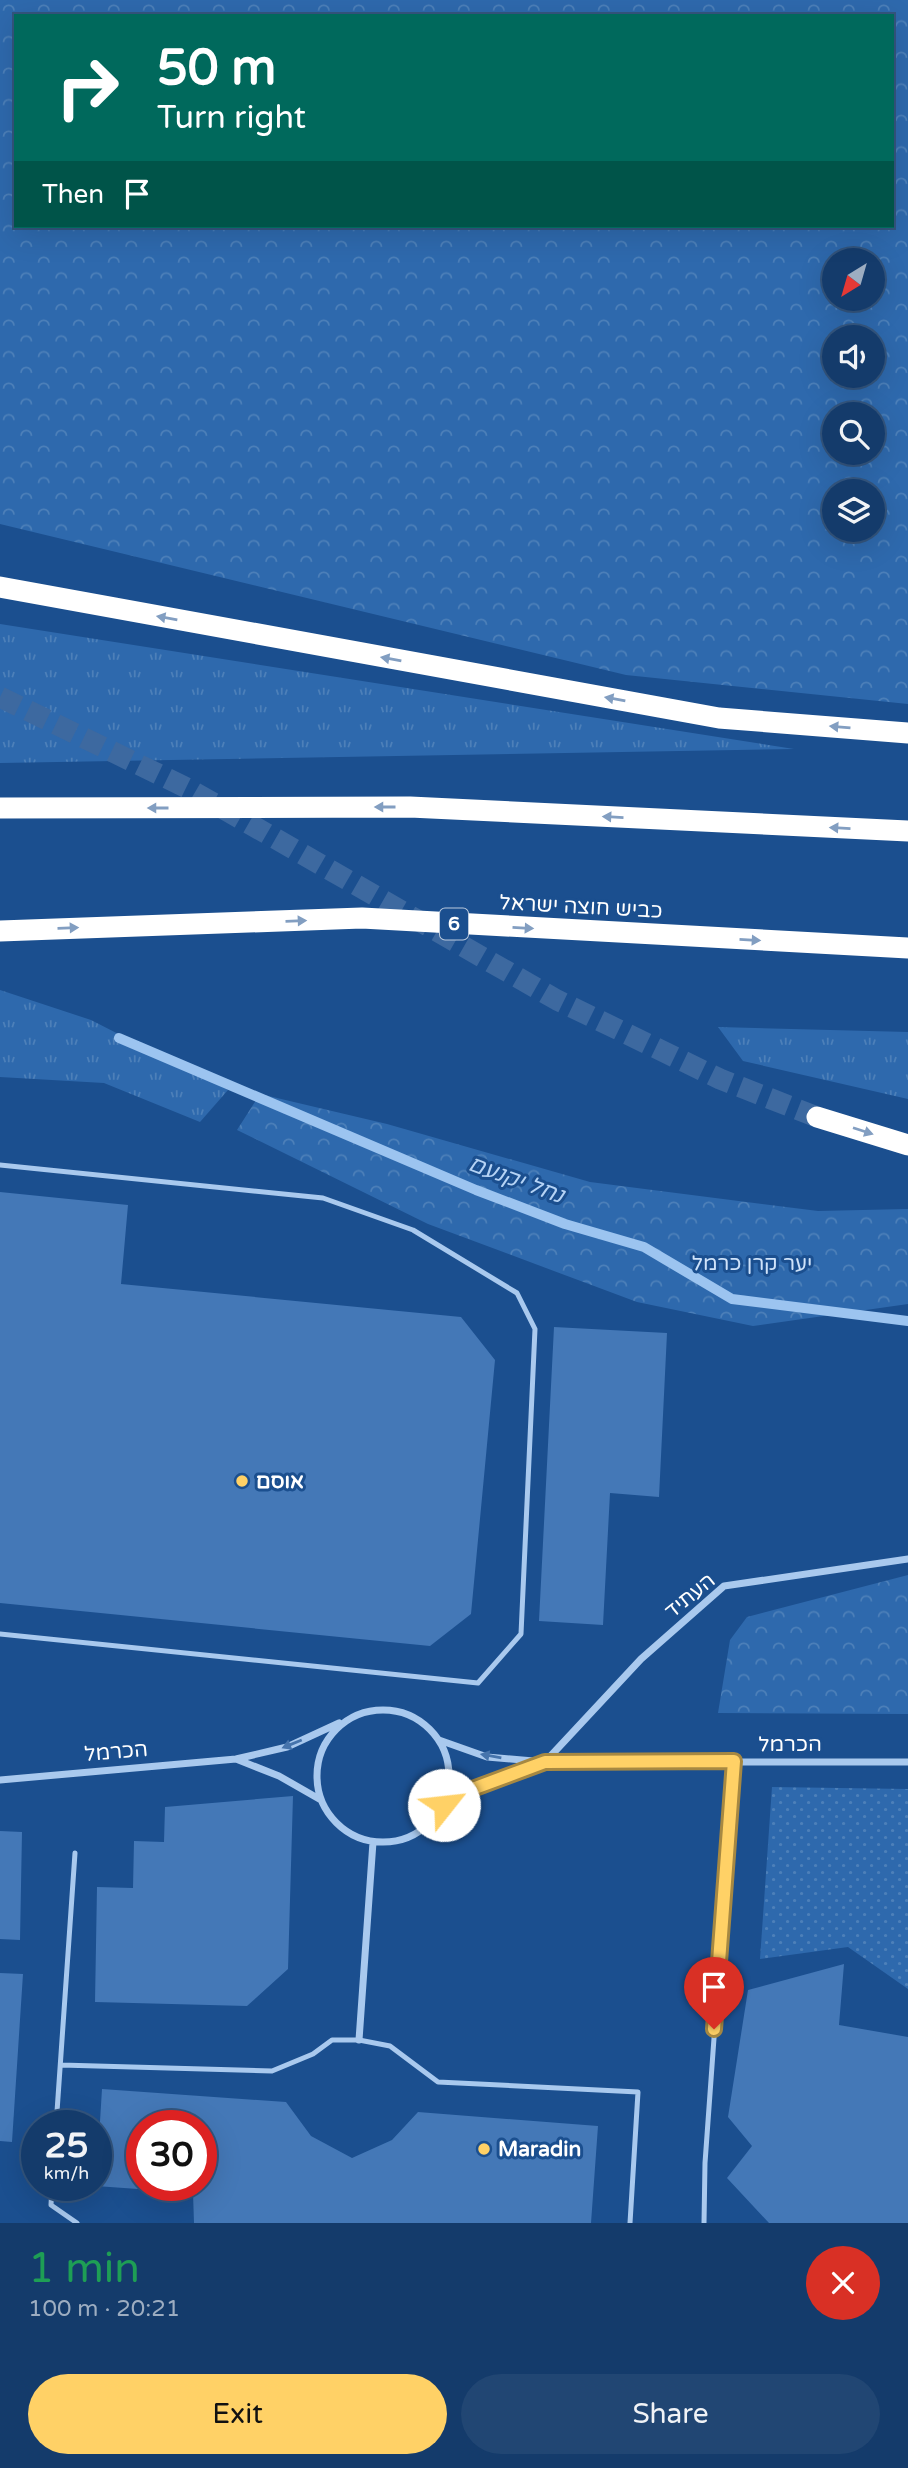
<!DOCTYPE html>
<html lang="en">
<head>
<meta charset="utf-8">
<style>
  body { margin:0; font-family:"Varela Round","Noto Sans Hebrew",sans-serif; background:#214673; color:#f1f3f6; height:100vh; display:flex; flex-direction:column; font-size:26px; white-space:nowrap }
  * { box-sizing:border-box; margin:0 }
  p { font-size:23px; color:#9dadc1 }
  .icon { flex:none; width:38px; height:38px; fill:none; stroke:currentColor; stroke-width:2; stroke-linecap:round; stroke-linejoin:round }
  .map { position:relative; height:2223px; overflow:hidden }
  .details { display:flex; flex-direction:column; background:#143b6b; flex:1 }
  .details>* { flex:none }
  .hud { position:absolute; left:14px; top:14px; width:880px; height:214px; border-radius:0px; box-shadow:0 7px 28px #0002,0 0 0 2px #33557e; background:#00695c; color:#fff; overflow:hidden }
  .needle { width:46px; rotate:217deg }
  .tools { position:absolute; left:822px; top:248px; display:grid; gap:14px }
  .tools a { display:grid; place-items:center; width:63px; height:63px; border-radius:50%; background:#143b6b; box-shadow:0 7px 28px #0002,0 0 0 2px #33557e; font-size:35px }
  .speed { position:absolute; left:21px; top:2110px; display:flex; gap:14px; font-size:35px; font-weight:700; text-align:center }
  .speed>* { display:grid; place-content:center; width:91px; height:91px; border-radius:50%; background:#143b6b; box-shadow:0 7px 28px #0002,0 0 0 2px #33557e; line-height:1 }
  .speed small { font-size:18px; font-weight:400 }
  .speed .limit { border:10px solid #d22; background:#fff; color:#111 }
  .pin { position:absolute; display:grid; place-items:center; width:60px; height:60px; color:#fff; margin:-72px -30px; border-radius:50% 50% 50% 0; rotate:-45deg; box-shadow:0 0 7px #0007 }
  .pin .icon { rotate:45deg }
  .me { position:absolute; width:77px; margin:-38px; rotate:61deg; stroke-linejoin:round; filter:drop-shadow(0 0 5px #0008) }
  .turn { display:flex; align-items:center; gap:24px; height:147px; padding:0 28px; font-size:32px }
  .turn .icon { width:91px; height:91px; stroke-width:2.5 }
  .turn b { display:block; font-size:49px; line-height:60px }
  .then { display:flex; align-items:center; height:66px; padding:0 28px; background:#0003; gap:14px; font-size:26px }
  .round { display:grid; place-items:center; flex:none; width:74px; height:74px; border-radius:37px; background:#214673 }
  .overview { display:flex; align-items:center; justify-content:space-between; height:119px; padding:0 28px }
  h1 { font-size:42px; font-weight:600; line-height:52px; color:#1e9e55 }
  .action { display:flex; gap:14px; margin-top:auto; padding:14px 28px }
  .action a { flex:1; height:80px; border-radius:42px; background:#ffd166; color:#111; font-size:28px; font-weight:600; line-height:80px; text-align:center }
  .action a+a { background:#214673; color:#f1f3f6 }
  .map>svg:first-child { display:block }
  .grass { fill:url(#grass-tufts) }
  .forest { fill:url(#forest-crowns); fill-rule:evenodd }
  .park { fill:url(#park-dots) }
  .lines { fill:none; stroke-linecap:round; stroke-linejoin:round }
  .stream { stroke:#9cc4f0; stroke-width:10 }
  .building { fill:#4478b7; fill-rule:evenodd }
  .motorway-tunnel { stroke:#3d69a0; stroke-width:21; stroke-dasharray:21 10; stroke-linecap:butt }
  .service { stroke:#a9c9ee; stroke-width:5 }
  .minor { stroke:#a9c9ee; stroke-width:7 }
  .motorway { stroke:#fff; stroke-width:21 }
  .oneway { fill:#829ec1 }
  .oneway2 { fill:#4674ac }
  .route-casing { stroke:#a68842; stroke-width:18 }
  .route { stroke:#ffd166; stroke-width:12 }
  .poi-dot { fill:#ffd166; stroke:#1b4f8f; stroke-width:2.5 }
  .labels { text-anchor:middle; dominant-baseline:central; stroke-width:6; stroke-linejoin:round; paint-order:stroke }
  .shield { fill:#1b4f8f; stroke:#bbcadd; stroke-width:2 }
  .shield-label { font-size:19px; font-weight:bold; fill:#fff }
  .street-label { font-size:21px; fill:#fff; stroke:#1b4f8f }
  .park-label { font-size:21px; fill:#cfe3fa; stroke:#1b4f8f }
  .poi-label { font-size:21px; font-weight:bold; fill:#fff; stroke:#1b4f8f; text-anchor:start }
  .water-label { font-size:23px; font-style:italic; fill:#b5d3f5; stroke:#1b4f8f }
</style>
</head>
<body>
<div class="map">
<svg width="908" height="2223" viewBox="0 0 908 2223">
  <defs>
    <pattern id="grass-tufts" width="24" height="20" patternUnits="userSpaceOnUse" patternTransform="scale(1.75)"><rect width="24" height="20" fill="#2e69ad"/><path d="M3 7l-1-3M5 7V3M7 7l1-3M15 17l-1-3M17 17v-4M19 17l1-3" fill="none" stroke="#4d80b9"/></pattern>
    <pattern id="forest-crowns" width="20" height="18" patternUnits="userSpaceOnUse" patternTransform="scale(1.75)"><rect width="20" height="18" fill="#2e69ad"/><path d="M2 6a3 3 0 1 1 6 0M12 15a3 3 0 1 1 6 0" fill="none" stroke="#4d80b9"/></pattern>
    <pattern id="park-dots" width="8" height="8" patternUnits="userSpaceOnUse" patternTransform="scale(1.75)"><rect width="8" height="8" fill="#2e69ad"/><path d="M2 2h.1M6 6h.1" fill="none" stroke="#4d80b9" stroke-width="1.8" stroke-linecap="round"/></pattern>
  </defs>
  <rect width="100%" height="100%" fill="#1b4f8f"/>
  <path class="grass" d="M0,624L794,749L0,763Z
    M0,990L91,1020L228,1090L200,1122L104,1083L0,1077Z
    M718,1027L908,1032V1099L743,1061Z"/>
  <path class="forest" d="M0,0H908V704L626,675L0,524ZM16,16H892V226H16ZM835,261H873V299H835ZM835,338H873V376H835ZM835,415H873V453H835ZM835,492H873V530H835Z
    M260,1094L387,1124L590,1182L818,1211L908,1209V1304L753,1326L637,1302L428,1224L237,1130Z
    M908,1575V1714L718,1713L730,1640L747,1617Z"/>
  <path class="park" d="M772,1787L908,1789V1989L848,1947L760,1959Z"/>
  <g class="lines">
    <path class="stream" d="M119,1038L476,1190L565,1224L644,1247L732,1299L908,1321"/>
  </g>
  <path class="building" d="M0,1192L128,1205L121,1284L461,1317L495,1360L471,1614L430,1646L0,1603Z
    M554,1327L667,1333L659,1497L610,1493L603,1625L539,1621Z
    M293,1796L288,1969L247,2006L95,2002L97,1887L133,1888L134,1841L164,1842L165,1807Z
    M0,1831L22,1832L20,1940L0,1939Z
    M844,1964L839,2025L908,2037V2223H769L727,2178L752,2146L728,2117L748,1990Z
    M0,1973L23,1974L12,2142L0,2141Z
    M102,2089L286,2102L311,2136L352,2158L392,2140L418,2112L598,2126L591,2223H194L193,2193L96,2186ZM142,2126H201V2186H142Z"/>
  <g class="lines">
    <path class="motorway-tunnel" d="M0,697L187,788L557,1000L720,1079L817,1117"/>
    <path class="service" d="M0,1165L323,1198L413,1230L517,1293L535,1329L521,1634L478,1683L0,1634
      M61,2065L272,2071L313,2054L332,2040H359L390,2046L438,2082L638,2092L630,2223
      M56,2126L75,1853
      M52,2186L51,2205L77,2223
      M704,2223L705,2163L734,1761"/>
    <path class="minor" d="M317 1776a66 66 0 1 1 132 0a66 66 0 1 1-132 0Z
      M439,1740L487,1757L545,1762H908
      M236,1759L279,1776L321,1800
      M0,1780L236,1759L287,1747L339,1723
      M444,1805L467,1791L545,1762L641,1659L724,1586L908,1559
      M359,2040L373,1842"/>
    <path class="motorway" d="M0,587L719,718L908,733
      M0,808L410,807L908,831
      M0,931L362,918L908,948
      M817,1117L908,1145"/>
  </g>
  <defs><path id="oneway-solid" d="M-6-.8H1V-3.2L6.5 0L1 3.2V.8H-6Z" transform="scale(1.75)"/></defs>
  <g class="oneway">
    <use href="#oneway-solid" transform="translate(167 618) rotate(-170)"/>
    <use href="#oneway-solid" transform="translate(391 659) rotate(-170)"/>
    <use href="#oneway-solid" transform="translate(615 699) rotate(-170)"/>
    <use href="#oneway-solid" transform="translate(840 727) rotate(-175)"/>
    <use href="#oneway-solid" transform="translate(385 807) rotate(180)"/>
    <use href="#oneway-solid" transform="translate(158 808) rotate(180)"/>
    <use href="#oneway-solid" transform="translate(613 817) rotate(-177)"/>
    <use href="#oneway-solid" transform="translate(840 828) rotate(-177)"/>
    <use href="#oneway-solid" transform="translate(296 921) rotate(-2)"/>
    <use href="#oneway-solid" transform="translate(68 928) rotate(-2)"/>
    <use href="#oneway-solid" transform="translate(523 928) rotate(3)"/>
    <use href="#oneway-solid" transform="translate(750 940) rotate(3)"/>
    <use href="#oneway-solid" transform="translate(863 1131) rotate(18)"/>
  </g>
  <g class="oneway2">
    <use href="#oneway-solid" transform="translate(292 1744) rotate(158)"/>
    <use href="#oneway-solid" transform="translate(491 1756) rotate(-170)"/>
  </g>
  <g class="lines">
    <g class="route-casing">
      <path id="route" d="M444,1805L467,1791L545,1762L734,1761L714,2029"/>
    </g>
    <use href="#route" class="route"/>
  </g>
  <g class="poi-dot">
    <circle cx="242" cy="1481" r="7"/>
    <circle cx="484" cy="2149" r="7"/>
  </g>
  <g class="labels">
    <rect class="shield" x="440" y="908.5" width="28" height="31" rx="5"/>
    <g class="shield-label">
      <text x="454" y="924">6</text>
    </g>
    <g class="street-label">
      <text transform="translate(581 907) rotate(3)">כביש חוצה ישראל</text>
      <text transform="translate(690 1596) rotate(-39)">העתיד</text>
      <text x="790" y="1744">הכרמל</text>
      <text transform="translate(116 1752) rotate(-5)">הכרמל</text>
    </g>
    <g class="park-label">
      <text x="752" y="1263">יער קרן כרמל</text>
    </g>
    <g class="poi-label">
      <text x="256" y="1481">אוסם</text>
      <text x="498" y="2149">Maradin</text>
    </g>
    <g class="water-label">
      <text transform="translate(516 1180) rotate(20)">נחל יקנעם</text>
    </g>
  </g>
</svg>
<div class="tools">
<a><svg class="needle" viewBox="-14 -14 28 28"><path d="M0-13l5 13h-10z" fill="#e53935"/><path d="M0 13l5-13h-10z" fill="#9dadc1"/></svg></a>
<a><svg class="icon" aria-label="sound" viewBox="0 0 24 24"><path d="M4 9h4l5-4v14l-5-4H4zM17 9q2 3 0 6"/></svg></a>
<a><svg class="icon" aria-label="search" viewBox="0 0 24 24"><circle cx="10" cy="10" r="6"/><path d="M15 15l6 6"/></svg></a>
<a><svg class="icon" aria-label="layers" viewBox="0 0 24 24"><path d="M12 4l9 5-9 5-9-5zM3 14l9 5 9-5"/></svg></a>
</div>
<div class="speed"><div>25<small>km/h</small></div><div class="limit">30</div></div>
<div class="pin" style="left:714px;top:2029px;background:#d93025"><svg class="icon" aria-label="arrive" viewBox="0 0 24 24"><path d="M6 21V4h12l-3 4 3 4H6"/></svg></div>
<svg class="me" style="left:444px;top:1805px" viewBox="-20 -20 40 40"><circle r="19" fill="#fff"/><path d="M0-13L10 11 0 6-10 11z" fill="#ffd166"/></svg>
<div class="hud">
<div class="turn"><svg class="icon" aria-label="right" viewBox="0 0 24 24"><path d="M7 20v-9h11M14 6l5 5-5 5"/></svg><div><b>50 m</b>Turn right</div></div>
<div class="then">Then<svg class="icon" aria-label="arrive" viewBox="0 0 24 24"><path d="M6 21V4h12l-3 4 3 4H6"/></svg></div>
</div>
</div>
<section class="details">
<div class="overview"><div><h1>1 min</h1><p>100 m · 20:21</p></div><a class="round" style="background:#d93025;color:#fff"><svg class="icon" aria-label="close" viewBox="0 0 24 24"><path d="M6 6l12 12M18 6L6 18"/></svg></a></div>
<div class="action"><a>Exit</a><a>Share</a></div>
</section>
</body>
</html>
